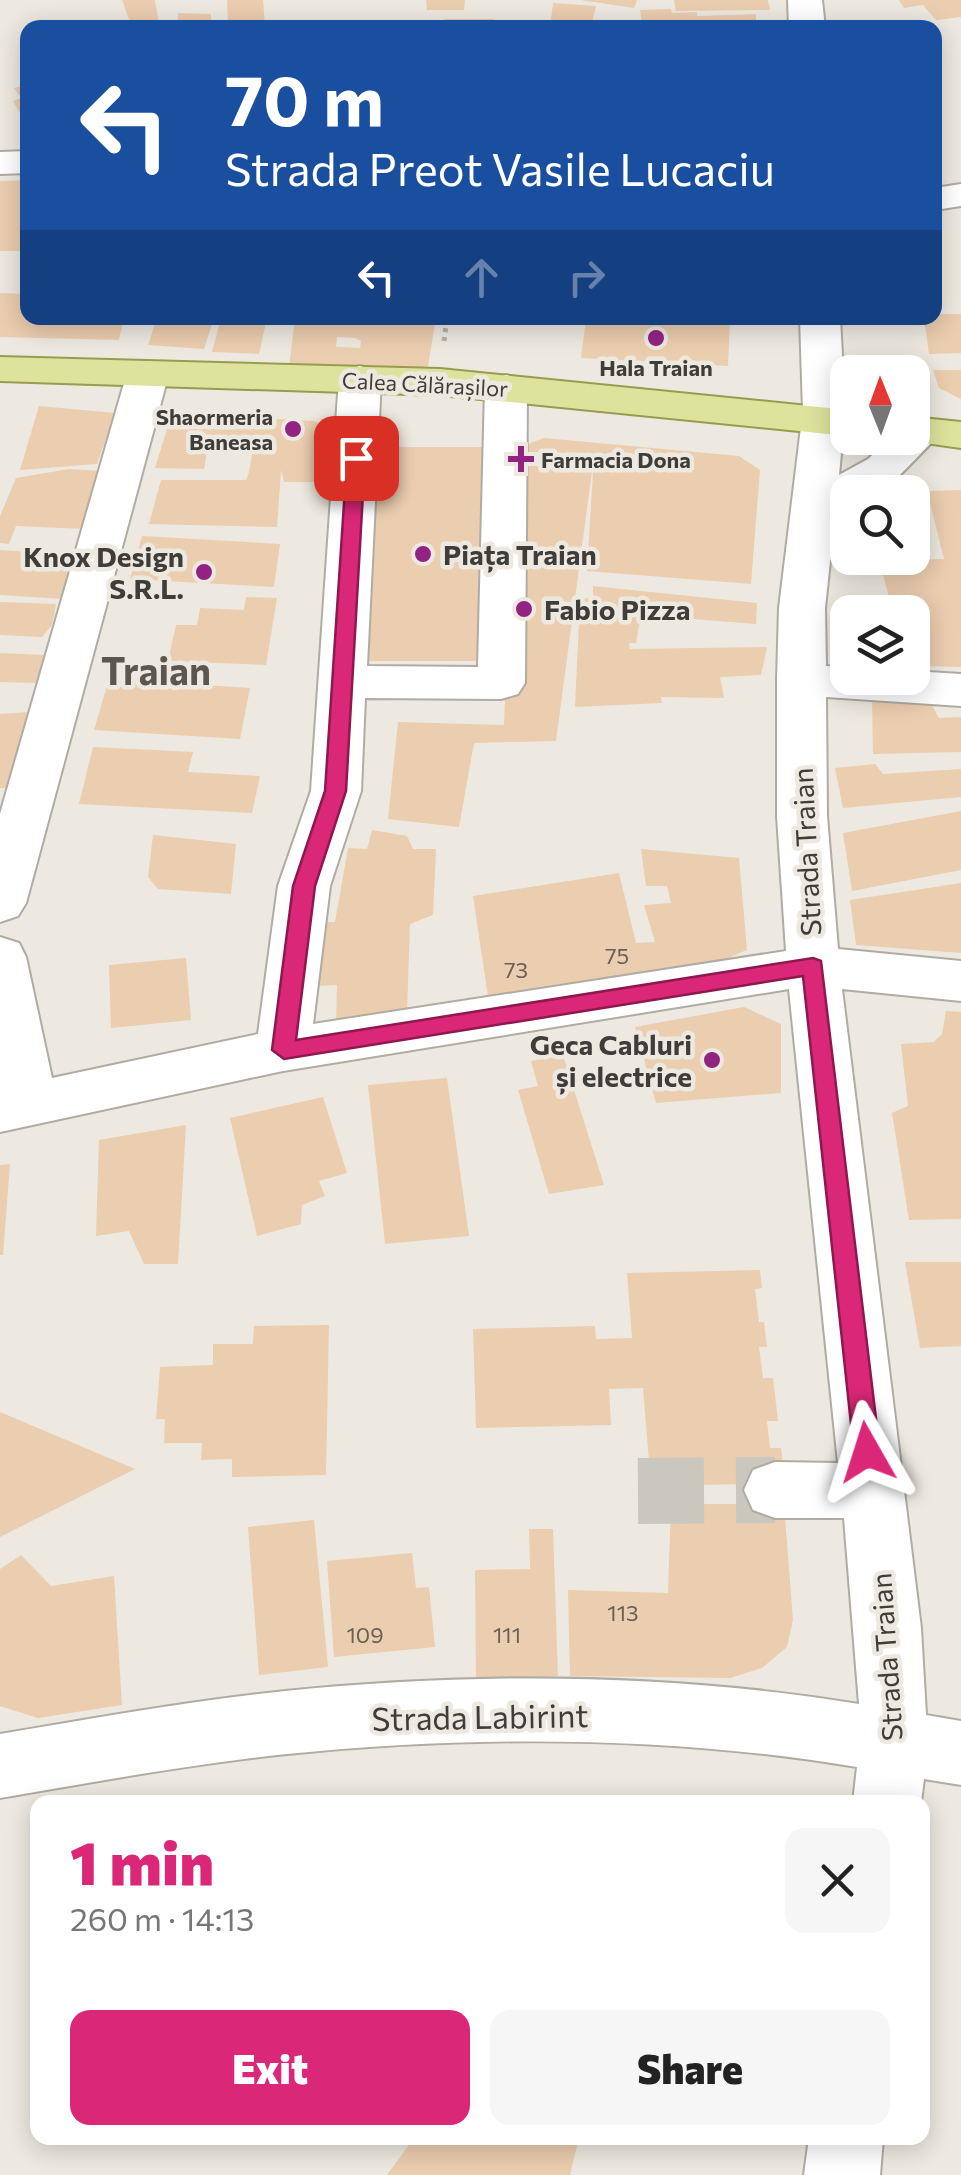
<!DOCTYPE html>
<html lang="en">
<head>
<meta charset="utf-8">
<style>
  body { margin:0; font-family:Commissioner,sans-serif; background:#f6f6f6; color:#222; height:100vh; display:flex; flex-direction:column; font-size:38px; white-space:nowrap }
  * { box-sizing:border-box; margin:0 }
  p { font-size:32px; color:#767676 }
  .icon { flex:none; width:55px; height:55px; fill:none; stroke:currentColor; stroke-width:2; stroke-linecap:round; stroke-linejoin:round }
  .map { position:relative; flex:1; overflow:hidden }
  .panel { position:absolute; left:30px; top:1795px; width:900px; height:350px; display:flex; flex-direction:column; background:#fff; border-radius:20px; box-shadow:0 5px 25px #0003 }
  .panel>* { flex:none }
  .top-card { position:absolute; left:20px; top:20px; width:922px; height:305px; border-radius:20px; box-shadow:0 5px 25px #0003; background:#1a4fa0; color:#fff; overflow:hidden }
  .needle { width:65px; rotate:359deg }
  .tools { position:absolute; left:830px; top:355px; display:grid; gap:20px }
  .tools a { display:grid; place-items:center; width:100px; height:100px; border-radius:20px; background:#fff; box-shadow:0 5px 25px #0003; font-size:50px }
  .pin { position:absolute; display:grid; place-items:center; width:85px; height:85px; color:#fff; margin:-42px; border-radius:20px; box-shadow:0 5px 15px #0006 }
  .me { position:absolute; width:110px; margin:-55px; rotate:354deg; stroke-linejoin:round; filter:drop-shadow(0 0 8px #0008) }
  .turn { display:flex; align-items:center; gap:35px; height:210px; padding:0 40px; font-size:45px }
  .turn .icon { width:130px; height:130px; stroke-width:2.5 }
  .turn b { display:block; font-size:70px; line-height:85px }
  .lanes { display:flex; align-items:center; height:95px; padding:0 40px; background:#0003; justify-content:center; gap:50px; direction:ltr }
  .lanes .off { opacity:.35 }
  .round { display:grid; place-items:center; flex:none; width:105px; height:105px; border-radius:20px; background:#f6f6f6 }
  .head { display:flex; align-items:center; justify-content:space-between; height:170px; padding:0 40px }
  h1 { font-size:60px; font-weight:800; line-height:75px; color:#db2777 }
  .primary-button { display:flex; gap:20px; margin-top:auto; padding:20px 40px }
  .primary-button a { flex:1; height:115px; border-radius:20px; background:#db2777; color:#fff; font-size:40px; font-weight:800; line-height:115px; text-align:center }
  .primary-button a+a { background:#f6f6f6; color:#222 }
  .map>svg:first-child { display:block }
  .building { fill:#ebcdaf; fill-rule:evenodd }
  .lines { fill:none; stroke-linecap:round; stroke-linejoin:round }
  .minor-tunnel { stroke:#cac7bf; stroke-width:66; stroke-dasharray:66 32; stroke-linecap:butt }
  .minor-casing { stroke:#b0aca3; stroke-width:4 }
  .major-casing { stroke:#979d4e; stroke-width:4 }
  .path { stroke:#b5b2aa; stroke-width:5; stroke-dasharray:4 5; stroke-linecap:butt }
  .minor { fill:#fff; fill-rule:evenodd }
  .major { fill:#dde39c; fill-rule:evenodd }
  .route { fill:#db2777; stroke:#8e194d; stroke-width:2.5 }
  .poi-dot { fill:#932383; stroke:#ede9e0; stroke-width:4 }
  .labels { text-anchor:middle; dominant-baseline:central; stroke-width:9; stroke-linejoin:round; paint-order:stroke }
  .far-poi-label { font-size:22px; font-weight:bold; fill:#3e3d39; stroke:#ede9e0 }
  .far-street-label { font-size:22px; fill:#3e3d39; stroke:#ede9e0 }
  .number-label { font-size:22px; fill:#696156 }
  .poi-label { font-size:28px; font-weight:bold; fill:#3e3d39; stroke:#ede9e0; text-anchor:start }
  .street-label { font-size:28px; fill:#3e3d39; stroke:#ede9e0 }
  .near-street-label { font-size:32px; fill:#3e3d39; stroke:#ede9e0 }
  .district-label { font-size:38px; font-weight:bold; fill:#5a574f; stroke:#ede9e0 }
</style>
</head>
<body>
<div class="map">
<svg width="961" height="2175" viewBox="0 0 961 2175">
  <rect width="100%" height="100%" fill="#ede9e0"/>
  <path class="building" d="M122,0H155L160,28H132Z
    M227,0H263L265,26L228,27Z
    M426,0H465L464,10H427Z
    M580,0H637L634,8Z
    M674,0H768L770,10L676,11Z
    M899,0H961V17L936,20L923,5L904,8Z
    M553,3L596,6L592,23L624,22L625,28H550Z
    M671,9L672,13L697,12V16L756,14V23L642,25L640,10Z
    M178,13L211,14V21L202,23L201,28H177Z
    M444,19H494L495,28H444Z
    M28,85V127L13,101L21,98L14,88Z
    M28,180V251H0V181Z
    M0,293L28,294V318H124L119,340L0,337Z
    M935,314H961V353L929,354L924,318H935Z
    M157,318H214L204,349L148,345Z
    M221,318H267L259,354L212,352Z
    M295,318H340L339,324L363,325L364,320L435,324L428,366L413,371L289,367ZM337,337L355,338L361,341L360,348L336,347Z
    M586,318H730L728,366L581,358Z
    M933,370H961V399L939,388Z
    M39,406L115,413L97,464L20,470Z
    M172,413L314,421L324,425L330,433L331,482H284L281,470L277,527L149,524L161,480H246L249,472L254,443L209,441L204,469L155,468Z
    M544,438L739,456L760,470L751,584L587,571L594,456L556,741L474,743L459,827L388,819L398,722L504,725L515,449Z
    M367,447H484L485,661H357Z
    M69,469L103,471L84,529L16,526L9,544L0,543V516L16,478Z
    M961,490V667L912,666V612H893L879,560L944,559L927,491Z
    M142,536L280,544L274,587L130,579Z
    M0,550L77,555L64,599L0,595Z
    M593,586L757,603L756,624L641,615L636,643H629L630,649L767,647L761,675L720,677L724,698L661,697L662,703L575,707L580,599L593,598Z
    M246,597L277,598L266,665L168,661L176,625H197L200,608L244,610Z
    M0,602L56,604L52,625L42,637L0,635Z
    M0,653L45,655L37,683L0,682Z
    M109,679L250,688L240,739L94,730Z
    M872,700L932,705L939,718L961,717V752L873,754Z
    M29,712L13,788H0V714Z
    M93,747L193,752L188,772L260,776L252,813L79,804Z
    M875,764L883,774L961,769V797L843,808L835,768Z
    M961,811V870L852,891L843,833Z
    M372,830L407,836L413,849H436L433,915L410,924L407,1013L336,1023L337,985L313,986L319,922H335L348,848L367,849Z
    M153,835L236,844L231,894L158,889L148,877Z
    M641,849L739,858L747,950L718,962L488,997L473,896L619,873L636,943L655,942L644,905L671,903L667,886H646Z
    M961,883V953L856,945L850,900Z
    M186,958L191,1020L111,1028L109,965Z
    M744,1007L781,1024V1093L656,1103L635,1027Z
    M946,1011L961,1012V1219L909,1220L892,1113L908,1106L901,1044L934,1042L942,1034Z
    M563,1055L604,1185L549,1194L518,1090L538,1086L531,1061Z
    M447,1078L469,1236L385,1244L368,1085Z
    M323,1097L347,1173L319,1181L325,1196L302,1205L301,1224L257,1236L230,1118Z
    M186,1125L178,1264H144L129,1231L96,1236L99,1140Z
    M10,1164L3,1255H0V1165Z
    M905,1262H961V1346L920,1348Z
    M760,1270L762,1288L755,1289L759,1322H764L767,1347H759L763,1378H773L778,1421H767L770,1448H781L785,1483L651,1486L643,1388L609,1389L611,1425L476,1428L473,1329L595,1326L596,1339L632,1338L627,1273Z
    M329,1325L326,1475L232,1477V1459L201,1460L202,1443H164L165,1419H156L160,1367L213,1365V1344H253L254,1326Z
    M0,1412L135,1469L0,1537Z
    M671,1504H784L793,1620L787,1647L762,1668L730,1678L570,1676L568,1590L668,1593Z
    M314,1520L328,1667L259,1675L248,1527Z
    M529,1529H553L558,1676L476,1678L475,1570L530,1569Z
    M412,1553L416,1588L429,1587L435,1647L334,1657L327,1561Z
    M21,1555L51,1586L114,1576L122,1705L38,1718L0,1706V1569Z
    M414,2138H579L570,2175H387Z"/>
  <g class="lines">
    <path class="minor-tunnel" d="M638,1491L775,1490"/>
    <g class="minor-casing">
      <path id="minor" d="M788,0H822L825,28H789Z
        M28,151V173L0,174V152Z
        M961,184V206L935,210V188Z
        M800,318H840L845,411L839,475L868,459L890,438H912V421L937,422L943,431L898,477L872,492H848V507L835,514L825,608L826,666L848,667V678H912V671L961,674V706L826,697L827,816L838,949L961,961V1001L842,989L921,1628L926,1715L961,1721V1785L924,1779L921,1802H853L857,1767C670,1736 475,1735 287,1754C190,1764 95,1782 0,1798V1734C95,1718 189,1701 285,1691C474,1672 671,1673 859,1704L844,1518H775L753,1510L744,1490L753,1470L775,1462L838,1463L789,989L283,1071L0,1132V937L19,943L26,957L52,1078L258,1034L278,886L311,791L339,379L345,370L360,366L375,370L381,379L367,666L478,667L485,388L491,379L506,375L521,379L527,388L525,683L518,694L501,699L365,698L361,791L330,886L313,1024L786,951L777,816V680L779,608L803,411Z
        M148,361L163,364L169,373L26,903L18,916L0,922V814L127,373L133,364Z
        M809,2138H883L880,2175H804Z"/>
    </g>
    <g class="major-casing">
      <path id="major" d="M0,357L440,369L848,410V436L440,395L0,381Z
        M912,417L961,422V448L897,439L912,438Z"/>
    </g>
    <path class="path" d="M444,341L447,318"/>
    <use href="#minor" class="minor"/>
    <use href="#major" class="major"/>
  </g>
  <path class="route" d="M356,453L365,458L346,791L315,886L296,1040L813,958L821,961L880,1452L876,1460L867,1464L858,1460L854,1452L803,976L284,1059L272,1050L293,886L325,791L347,458Z"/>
  <g class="poi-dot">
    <circle cx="656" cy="338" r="10"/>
    <circle cx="293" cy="429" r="10"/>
    <path d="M516 444h10v10h10v10h-10v10h-10v-10h-10v-10h10z"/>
    <circle cx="423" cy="554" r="10"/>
    <circle cx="204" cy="572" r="10"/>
    <circle cx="524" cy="609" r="10"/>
    <circle cx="712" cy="1060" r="10"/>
  </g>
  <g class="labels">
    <g class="far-poi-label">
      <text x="656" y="367">Hala Traian</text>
      <text x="273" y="416" text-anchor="end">Shaormeria<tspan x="273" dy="25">Baneasa</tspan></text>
      <text x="541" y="459" text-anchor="start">Farmacia Dona</text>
    </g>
    <g class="far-street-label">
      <text transform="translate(425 384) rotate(3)">Calea Călărașilor</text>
    </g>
    <g class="number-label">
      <text x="617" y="955">75</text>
      <text x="516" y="969">73</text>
      <text x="623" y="1612">113</text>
      <text x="365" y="1634">109</text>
      <text x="507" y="1634">111</text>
    </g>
    <g class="poi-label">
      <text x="443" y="554">Piața Traian</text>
      <text x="184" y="556" text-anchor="end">Knox Design<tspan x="184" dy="32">S.R.L.</tspan></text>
      <text x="544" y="609">Fabio Pizza</text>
      <text x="692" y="1044" text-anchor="end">Geca Cabluri<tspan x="692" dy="32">și electrice</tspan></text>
    </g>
    <g class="street-label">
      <text transform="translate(806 852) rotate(-93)">Strada Traian</text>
      <text transform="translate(886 1657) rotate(-94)">Strada Traian</text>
    </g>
    <g class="near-street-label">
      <text transform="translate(480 1716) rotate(-1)">Strada Labirint</text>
    </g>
    <g class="district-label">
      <text x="156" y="669">Traian</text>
    </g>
  </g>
</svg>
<div class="tools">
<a><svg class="needle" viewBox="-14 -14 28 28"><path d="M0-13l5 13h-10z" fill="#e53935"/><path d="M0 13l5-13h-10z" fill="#767676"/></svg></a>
<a><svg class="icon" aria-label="search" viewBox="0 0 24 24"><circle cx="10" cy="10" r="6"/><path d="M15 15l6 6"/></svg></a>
<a><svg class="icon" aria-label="layers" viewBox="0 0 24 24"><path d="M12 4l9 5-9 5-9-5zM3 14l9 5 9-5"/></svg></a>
</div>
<div class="pin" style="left:356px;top:458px;background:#d93025"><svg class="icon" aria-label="arrive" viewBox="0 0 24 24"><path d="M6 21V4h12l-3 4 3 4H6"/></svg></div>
<svg class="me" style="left:867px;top:1452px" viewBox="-20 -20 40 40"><path d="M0-17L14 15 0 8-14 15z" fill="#db2777" stroke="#fff" stroke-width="4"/></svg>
<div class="top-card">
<div class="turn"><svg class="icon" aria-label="left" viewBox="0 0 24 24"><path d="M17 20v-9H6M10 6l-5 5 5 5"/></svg><div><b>70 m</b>Strada Preot Vasile Lucaciu</div></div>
<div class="lanes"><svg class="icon" aria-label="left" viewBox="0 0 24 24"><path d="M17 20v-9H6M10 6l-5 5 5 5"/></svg><svg class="icon off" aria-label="ahead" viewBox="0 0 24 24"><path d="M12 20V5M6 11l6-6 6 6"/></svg><svg class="icon off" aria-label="right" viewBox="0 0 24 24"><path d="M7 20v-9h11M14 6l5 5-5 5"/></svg></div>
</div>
<section class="panel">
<div class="head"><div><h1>1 min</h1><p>260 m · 14:13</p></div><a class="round"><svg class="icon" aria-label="close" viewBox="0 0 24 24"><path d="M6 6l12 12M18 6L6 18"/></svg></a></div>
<div class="primary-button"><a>Exit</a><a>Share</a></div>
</section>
</div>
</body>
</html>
